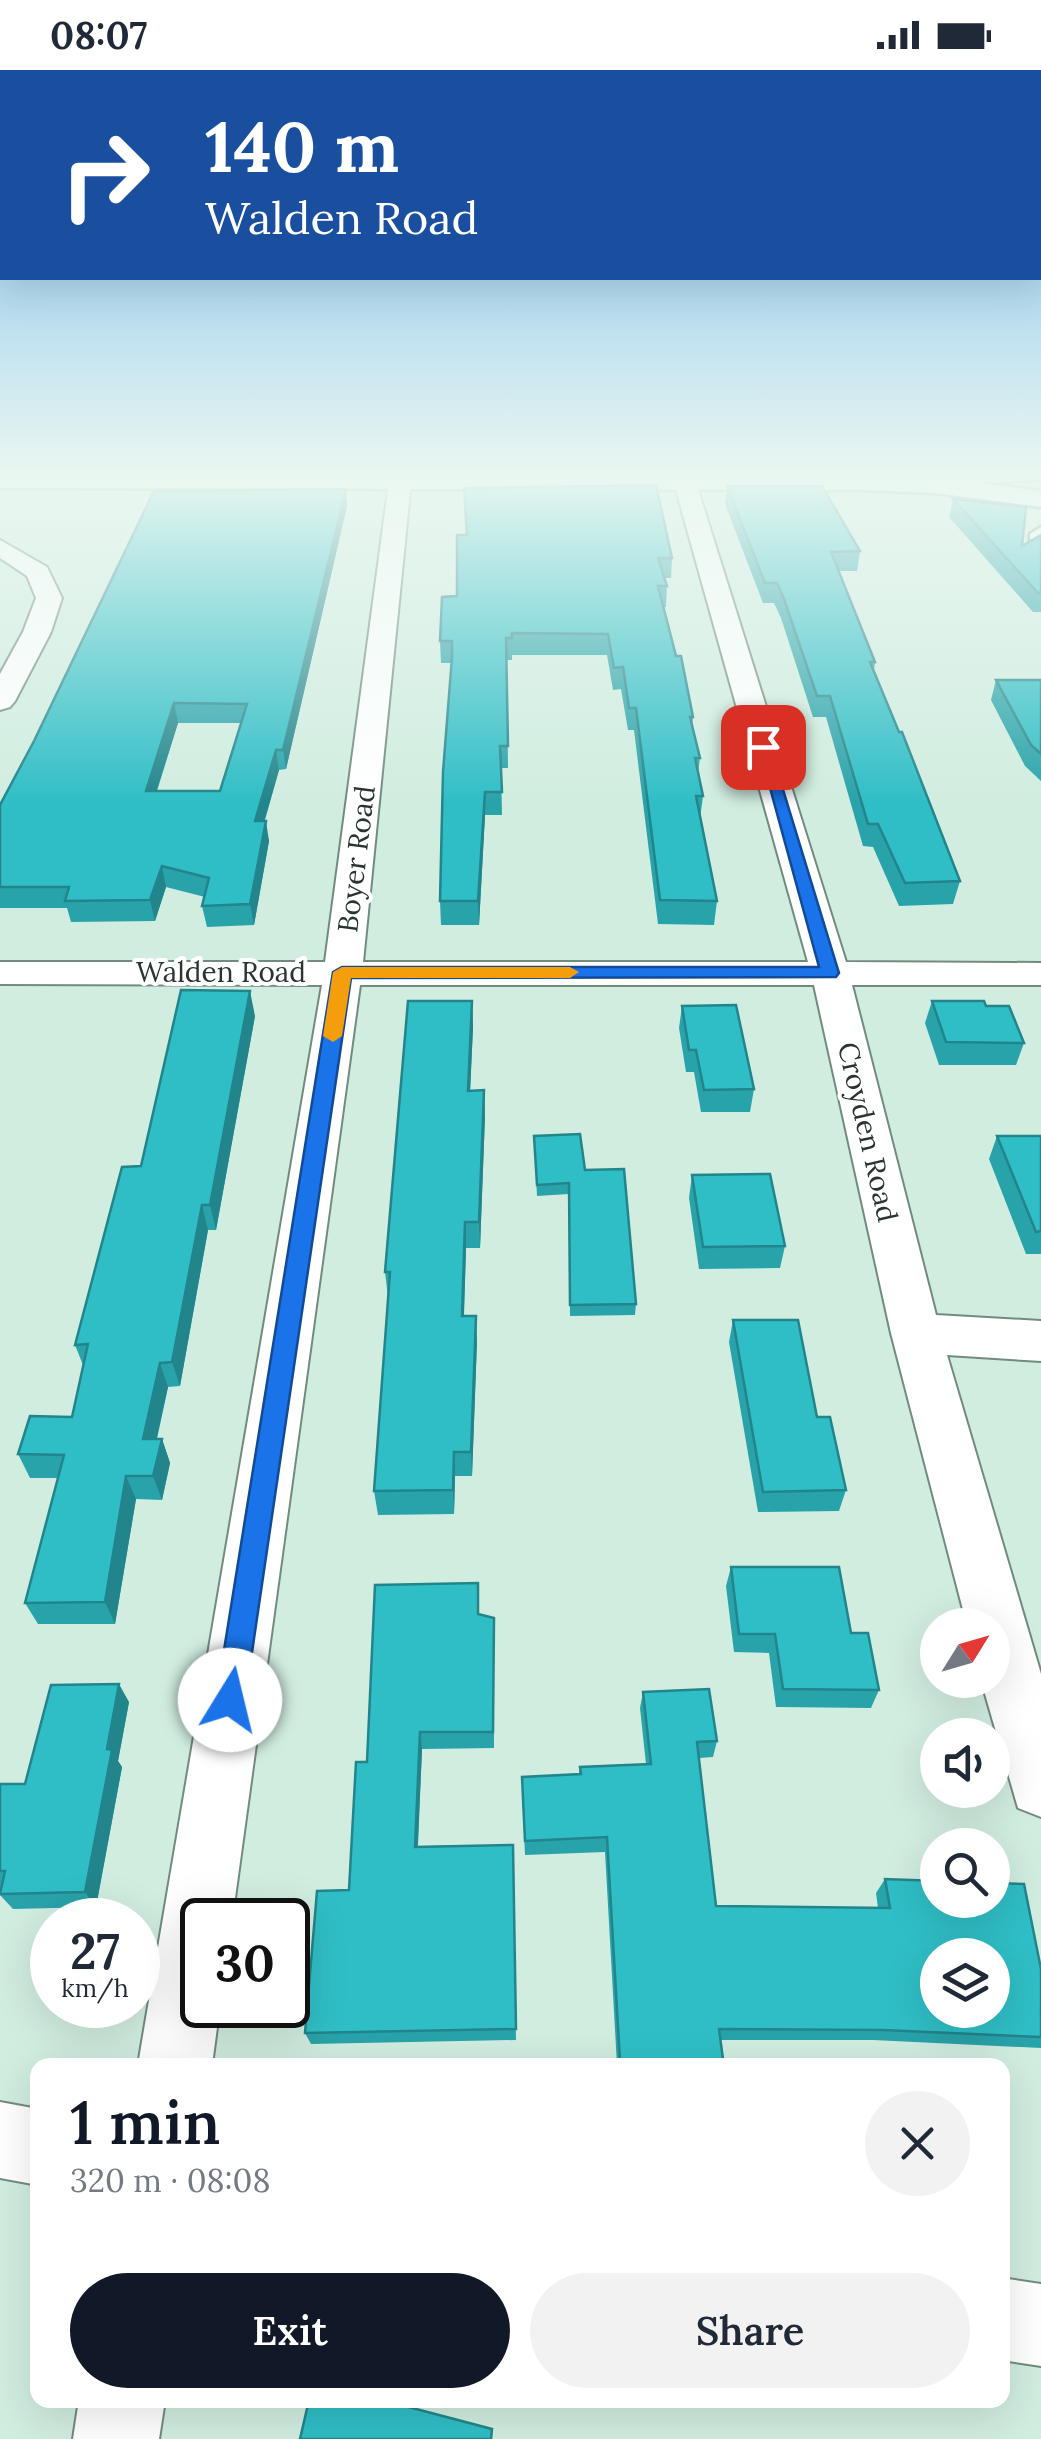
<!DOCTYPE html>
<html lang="en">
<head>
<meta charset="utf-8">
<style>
  body { margin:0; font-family:Lora,serif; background:#f2f2f3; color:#1f2937; height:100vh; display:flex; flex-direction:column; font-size:38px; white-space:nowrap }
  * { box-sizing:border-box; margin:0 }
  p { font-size:32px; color:#747a83 }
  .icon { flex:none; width:55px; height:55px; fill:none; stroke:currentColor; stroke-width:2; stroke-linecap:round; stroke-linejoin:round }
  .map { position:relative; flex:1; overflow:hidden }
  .panel { position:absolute; left:30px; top:1988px; width:980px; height:350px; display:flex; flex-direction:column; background:#fff; border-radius:20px; box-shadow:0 10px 40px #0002 }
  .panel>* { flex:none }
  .hud { position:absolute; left:0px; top:0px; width:1042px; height:210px; box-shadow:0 10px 40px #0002; background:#1a4fa0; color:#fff; overflow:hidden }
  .needle { width:65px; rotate:53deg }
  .fabs { position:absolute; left:920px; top:1538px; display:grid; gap:20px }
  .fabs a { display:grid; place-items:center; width:90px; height:90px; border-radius:50%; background:#fff; box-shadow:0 10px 40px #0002; font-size:50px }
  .speed { position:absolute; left:30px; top:1828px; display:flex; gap:20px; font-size:50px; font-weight:700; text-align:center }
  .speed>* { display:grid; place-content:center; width:130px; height:130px; border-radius:50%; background:#fff; box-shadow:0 10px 40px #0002; line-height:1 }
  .speed small { font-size:25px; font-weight:400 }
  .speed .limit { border:5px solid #111; border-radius:15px; background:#fff; color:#111 }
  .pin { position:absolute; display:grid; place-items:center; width:85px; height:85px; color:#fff; margin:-42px; border-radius:20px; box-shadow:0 5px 15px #0006 }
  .me { position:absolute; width:110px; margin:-55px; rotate:9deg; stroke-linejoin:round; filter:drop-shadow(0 0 8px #0008) }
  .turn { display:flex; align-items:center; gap:35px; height:210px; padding:0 40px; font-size:45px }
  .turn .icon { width:130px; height:130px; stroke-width:2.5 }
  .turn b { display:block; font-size:70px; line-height:85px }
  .round { display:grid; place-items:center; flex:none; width:105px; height:105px; border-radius:52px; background:#f2f2f3 }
  .headline { display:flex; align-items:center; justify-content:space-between; height:170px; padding:0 40px }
  h1 { font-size:60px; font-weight:600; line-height:75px; color:#111827 }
  .primary-button { display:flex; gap:20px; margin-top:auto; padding:20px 40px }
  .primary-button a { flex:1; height:115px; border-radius:60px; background:#111827; color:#fff; font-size:40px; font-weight:600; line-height:115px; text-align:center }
  .primary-button a+a { background:#f2f2f3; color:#1f2937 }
  .status { display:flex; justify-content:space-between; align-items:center; height:70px; padding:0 50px; background:#fff; direction:ltr }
  .status svg { height:28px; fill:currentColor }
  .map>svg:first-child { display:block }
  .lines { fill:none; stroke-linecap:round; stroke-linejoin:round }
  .service-casing { stroke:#728b7f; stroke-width:5 }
  .minor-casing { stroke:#728b7f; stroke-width:4 }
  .tertiary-casing { stroke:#728b7f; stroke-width:5 }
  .service { fill:#fff; fill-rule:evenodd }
  .minor { fill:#fff; fill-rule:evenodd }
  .tertiary { fill:#fff; fill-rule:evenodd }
  .wall { fill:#29a3aa; fill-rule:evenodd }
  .shaded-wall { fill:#22858b }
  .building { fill:#30bec6; stroke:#22858b; stroke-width:2.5; fill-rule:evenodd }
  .route { fill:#1a73e8; stroke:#114b97; stroke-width:2.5 }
  .slow { fill:#f59e0b }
  .labels { text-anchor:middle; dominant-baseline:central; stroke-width:8; stroke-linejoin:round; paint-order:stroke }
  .street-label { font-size:28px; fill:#2a3530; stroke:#fff }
</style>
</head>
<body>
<div class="status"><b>08:07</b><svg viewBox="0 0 49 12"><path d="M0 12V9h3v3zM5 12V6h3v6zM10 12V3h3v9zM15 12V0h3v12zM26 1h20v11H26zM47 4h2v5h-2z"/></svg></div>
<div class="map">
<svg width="1041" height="2369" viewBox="0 0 1041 2369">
  <rect width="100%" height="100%" fill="#d1ede0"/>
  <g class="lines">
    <g class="service-casing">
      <path id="service" d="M1041,457V467L1030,470V464Z"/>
    </g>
    <g class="minor-casing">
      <path id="minor" d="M963,400H1041V410L884,418L873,411L884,404Z
        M400,405L411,412L363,892H808L674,413L685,406L696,413L846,892L1041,893V915H852L936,1245L1041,1251V1291L947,1285L1041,1604V1747L1018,1738L981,1610H992V1555H967L891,1263L814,915H360L232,1850H202V1935H220L212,1995H138L322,915L0,914V892H325L389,412Z
        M0,470L47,497L62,528L51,562L15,631L10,637L0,640V604L23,562L36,528L27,506L0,488Z
        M0,2032L38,2039V2115L0,2108Z
        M1002,2208L1041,2214V2296L1002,2290Z
        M79,2330H165L159,2369H73Z"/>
    </g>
    <g class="tertiary-casing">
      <path id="tertiary" d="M0,402L863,404L935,407L1041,421V437L935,423L863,420L0,418Z"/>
    </g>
    <use href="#service" class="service"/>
    <use href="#minor" class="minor"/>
    <use href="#tertiary" class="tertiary"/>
  </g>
  <path class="wall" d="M727,416L860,481L857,501H838L875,592L874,600L960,811L953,834L899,836L873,777L863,776L826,647H813L781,548L774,533H763L725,434Z
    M346,419L347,436L286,699L279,700L264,751L269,771L254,855L207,857L202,836L205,827L166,817L155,851L71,852L67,838H0V735ZM178,653H241L220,721H157Z
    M953,429L1022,476L1041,465V542H1033L949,447Z
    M466,465L672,488L671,508H665L667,516L666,537H664L693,647L692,657L700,688L698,703L703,726L700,749L717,831L714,855L658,854L634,660H628L621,619L613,620L607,585H512V590H507L508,698H501L502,745H485L479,855H441L440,831L452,593H441L440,571L457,526Z
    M996,610H1041V711L1025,696L991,630Z
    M472,931L473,957L470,1020H484L485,1046L480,1178H466L464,1246L477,1271L472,1406H455L454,1444L378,1445L374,1421L388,1227L385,1202Z
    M932,931L986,936L1024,973L1016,995H939L925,953Z
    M682,936L754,1019L750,1042H701L694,1002H686L679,958Z
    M255,946L216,1160H208L180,1316L168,1317L157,1369H162L170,1393L162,1430L136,1429L115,1554H38L25,1533L58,1408H30L18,1384L72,1347L83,1295L75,1275L141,1096Z
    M534,1066L585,1100L636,1234L635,1245L570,1246L569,1124L537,1126Z
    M997,1066H1041V1184H1026L989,1089Z
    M692,1105L785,1176L780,1198L699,1199L689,1128Z
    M733,1250L817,1347L846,1420L839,1441L758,1442L729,1272Z
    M731,1497L851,1563L879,1620L871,1638L776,1637L769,1583L734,1582L726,1516Z
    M479,1544L494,1566V1678L422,1679L418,1776L513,1775L516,1970L311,1974L305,1963L349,1820L367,1692Z
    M643,1622L717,1671L713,1687L699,1688L716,1836L878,1838L876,1823L885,1809L1041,1899V1978L873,1970H720L723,1989L719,1995H617L605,1782L525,1785L522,1722L579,1704L580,1697L646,1694L640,1638Z
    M129,1632L118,1691L122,1697L96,1837L13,1839L0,1825V1714H25Z"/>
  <path class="shaded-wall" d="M346,419L347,436L286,699L283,680Z
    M174,633L178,653L150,741L146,721Z
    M276,680L279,700L259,771L255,751Z
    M485,722V745L479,855L478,831Z
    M266,751L269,771L254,855L250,834Z
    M162,796L166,817L155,851L150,830Z
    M250,921L255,946L216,1160L210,1135Z
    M472,931L473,957L469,1047L468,1021Z
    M484,1020L485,1046L480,1178L479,1152Z
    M202,1135L208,1160L180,1316L172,1292Z
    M465,1152L466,1178L463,1271L462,1246Z
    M476,1246L477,1271L472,1406L471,1382Z
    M160,1293L168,1317L151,1393L143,1369Z
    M162,1369L170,1393L162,1430L153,1406Z
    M454,1382L455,1406L454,1444L453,1420Z
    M126,1406L136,1429L115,1554L105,1532Z
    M119,1614L129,1632L118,1691L122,1697L96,1837L85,1822Z
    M420,1662L422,1679L417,1791L415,1777Z"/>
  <path class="building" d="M656,415L672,488H658L667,516H658L676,586H681L693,647H690L700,688H695L703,726H696L717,831L660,830L636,638H629L623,597L614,598L608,564L512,563V568H506L508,676H500L502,722H485L478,831H440L443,702L452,587V571H440L442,527L457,526V465H467L464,418Z
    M727,416H822L860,481L831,482L875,592H870L899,662H902L960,811L905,813L878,754H868L830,626H817L784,529L777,513H765Z
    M346,419L283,680H276L255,751H266L250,834L202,836L209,808L162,796L150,830L65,831L69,817H0V735L34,671L154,421ZM174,633L247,634L220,721H146Z
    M953,429L1026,437L1022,476L1041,465V523H1038Z
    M996,610H1041V684L1031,675Z
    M181,920L250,921L210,1135H202L172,1292L160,1293L143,1369H162L153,1406H126L105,1532L25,1533L64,1385L18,1384L30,1346L72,1347L88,1274L75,1275L122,1097L141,1096Z
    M408,931H472L468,1021L484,1020L479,1152H465L462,1246H476L471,1382H454L453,1420L374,1421L390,1202H385Z
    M932,931H984L986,936H1009L1024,973L946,972Z
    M736,935L754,1019L704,1020L696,980H689L682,936Z
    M580,1064L585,1100L624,1099L636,1234L570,1235L569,1113L537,1115L534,1066Z
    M997,1066H1041V1161L1036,1162Z
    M770,1104L785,1176L703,1177L692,1105Z
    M733,1250H798L817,1347H830L846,1420L763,1422Z
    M731,1497H839L851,1563H868L879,1620L783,1619L775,1564H739Z
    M478,1513V1544L494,1548L493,1662H420L415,1777L513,1775L516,1959L305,1963L317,1821L349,1820L356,1692H367L375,1515Z
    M119,1614L107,1679L112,1680L85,1822L0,1824L5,1801H0V1714H25L51,1615Z
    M709,1619L717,1671L697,1672L716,1836L890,1838L885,1809L938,1811V1830H992V1813L1024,1814L1041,1899V1967L883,1960L719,1959L723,1989L620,1991L607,1767L525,1771L522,1707L581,1704L580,1697L651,1694L643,1622ZM938,1885H992V1940H938Z
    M309,2330H382L492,2359L491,2369H300Z"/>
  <linearGradient id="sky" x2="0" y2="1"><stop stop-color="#72b8ec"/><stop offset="0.55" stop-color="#eaf7f1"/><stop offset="1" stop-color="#eaf7f1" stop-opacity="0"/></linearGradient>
  <rect width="1041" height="732" fill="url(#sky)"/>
  <path class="route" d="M758,674L770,677L839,903L836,907L351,908L245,1630L241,1641L230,1645L220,1641L216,1630L333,902L342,897H819Z"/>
  <path class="slow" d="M342,897H570L579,902L570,908H351L342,966L333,972L323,966L333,902Z"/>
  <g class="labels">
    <g class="street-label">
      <text transform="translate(356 789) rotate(-83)">Boyer Road</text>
      <text x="221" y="902">Walden Road</text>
      <text transform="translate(868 1062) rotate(77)">Croyden Road</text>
    </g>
  </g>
</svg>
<div class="fabs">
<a><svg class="needle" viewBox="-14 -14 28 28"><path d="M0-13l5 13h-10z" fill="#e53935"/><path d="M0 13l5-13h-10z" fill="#747a83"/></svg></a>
<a><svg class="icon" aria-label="sound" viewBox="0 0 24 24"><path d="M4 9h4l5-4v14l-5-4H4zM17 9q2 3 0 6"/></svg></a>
<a><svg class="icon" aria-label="search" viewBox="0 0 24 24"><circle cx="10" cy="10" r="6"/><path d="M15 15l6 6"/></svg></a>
<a><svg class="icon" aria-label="layers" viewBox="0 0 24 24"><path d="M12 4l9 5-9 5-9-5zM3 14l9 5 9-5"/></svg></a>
</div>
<div class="speed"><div>27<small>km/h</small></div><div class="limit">30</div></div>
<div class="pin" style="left:763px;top:677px;background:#d93025"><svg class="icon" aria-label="arrive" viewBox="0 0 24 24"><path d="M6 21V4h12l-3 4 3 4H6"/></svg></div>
<svg class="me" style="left:230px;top:1630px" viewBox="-20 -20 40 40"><circle r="19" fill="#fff"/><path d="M0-13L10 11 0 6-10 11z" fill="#1a73e8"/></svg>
<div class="hud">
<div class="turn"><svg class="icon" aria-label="right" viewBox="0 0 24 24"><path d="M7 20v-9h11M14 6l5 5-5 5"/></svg><div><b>140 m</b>Walden Road</div></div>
</div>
<section class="panel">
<div class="headline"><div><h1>1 min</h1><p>320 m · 08:08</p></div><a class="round"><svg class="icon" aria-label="close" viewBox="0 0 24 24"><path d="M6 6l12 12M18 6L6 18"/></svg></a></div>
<div class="primary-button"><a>Exit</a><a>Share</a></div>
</section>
</div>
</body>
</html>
